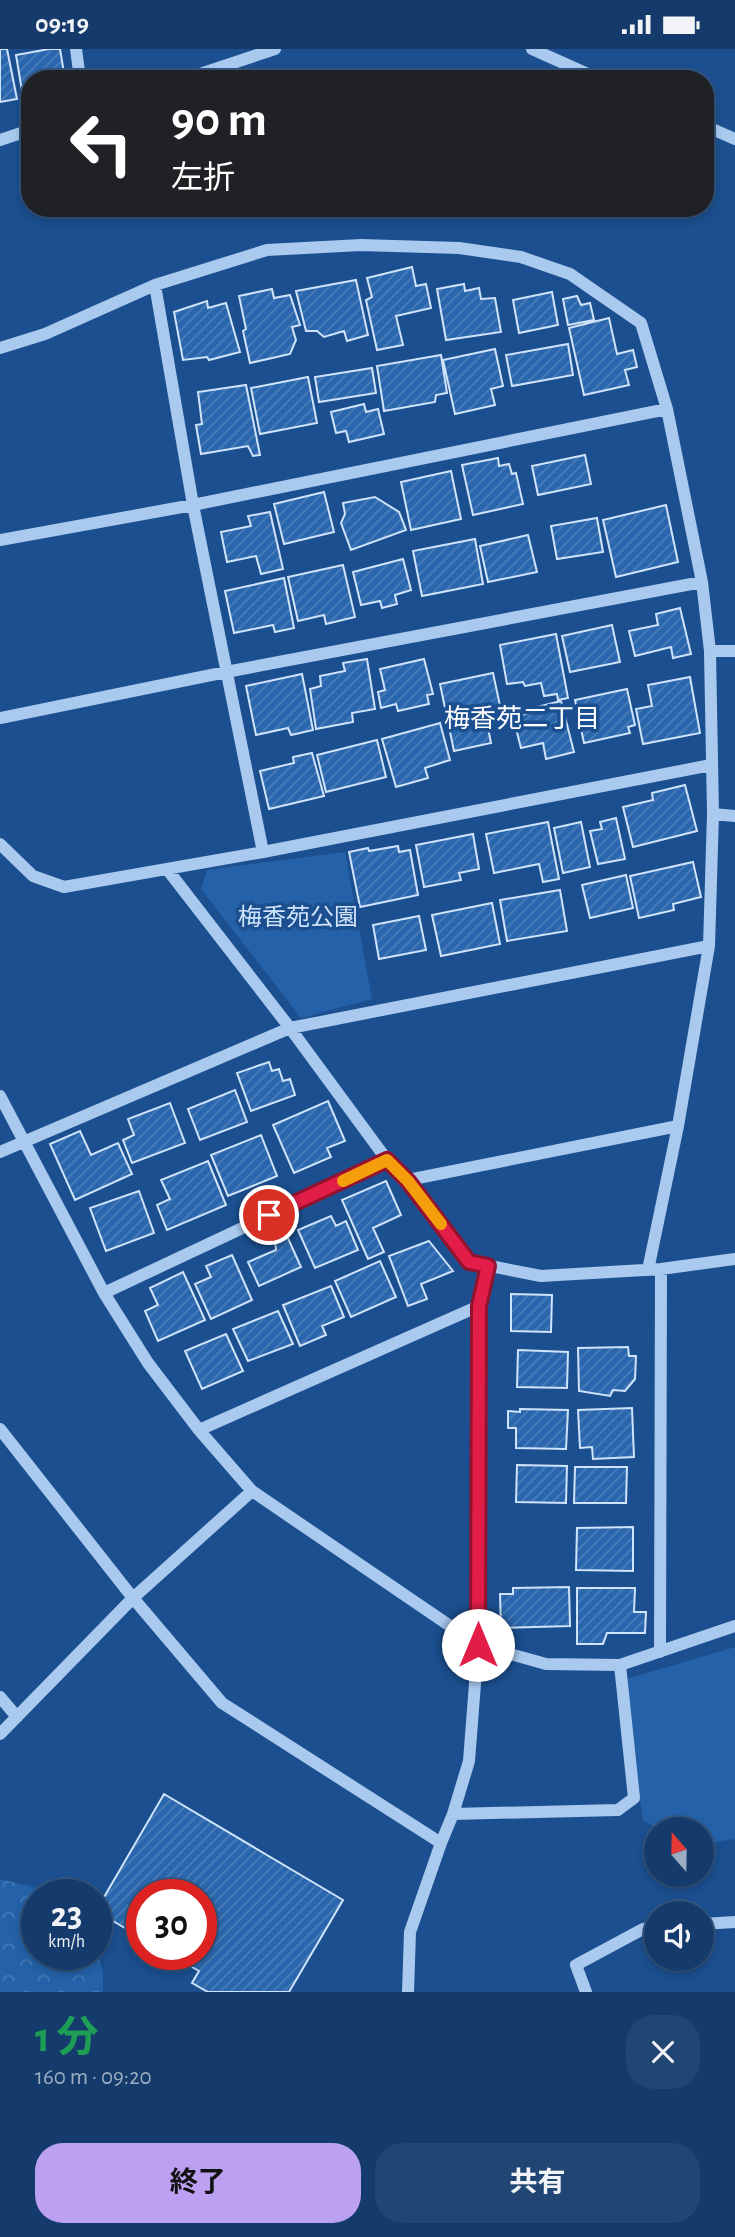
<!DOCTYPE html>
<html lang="ja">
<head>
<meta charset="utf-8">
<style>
  body { margin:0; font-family:"Alegreya Sans","Noto Sans JP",sans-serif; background:#214673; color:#f1f3f6; height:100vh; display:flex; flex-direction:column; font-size:26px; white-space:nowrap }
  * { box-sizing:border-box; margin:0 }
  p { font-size:23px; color:#9dadc1 }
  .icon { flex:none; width:38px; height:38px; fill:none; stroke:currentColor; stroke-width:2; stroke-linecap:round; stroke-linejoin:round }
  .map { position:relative; height:1943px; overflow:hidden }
  .panel { display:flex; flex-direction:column; background:#143b6b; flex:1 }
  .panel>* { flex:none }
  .top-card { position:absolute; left:21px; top:21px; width:693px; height:147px; border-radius:28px; box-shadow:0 4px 10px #0003,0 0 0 2px #33557e; background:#202124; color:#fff; overflow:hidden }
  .needle { width:46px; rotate:340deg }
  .tools { position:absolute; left:644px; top:1768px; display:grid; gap:14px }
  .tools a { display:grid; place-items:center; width:70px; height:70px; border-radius:50%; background:#143b6b; box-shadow:0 4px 10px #0003,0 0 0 2px #33557e; font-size:35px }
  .speed { position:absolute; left:21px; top:1830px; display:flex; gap:14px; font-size:35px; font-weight:700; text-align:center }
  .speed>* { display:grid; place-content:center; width:91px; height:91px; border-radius:50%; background:#143b6b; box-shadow:0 4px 10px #0003,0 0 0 2px #33557e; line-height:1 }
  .speed small { font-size:18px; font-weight:400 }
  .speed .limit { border:10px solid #d22; background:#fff; color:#111 }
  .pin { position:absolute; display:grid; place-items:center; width:60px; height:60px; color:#fff; margin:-30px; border:4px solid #fff; border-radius:50%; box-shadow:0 2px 7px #0007 }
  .me { position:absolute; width:77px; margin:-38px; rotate:0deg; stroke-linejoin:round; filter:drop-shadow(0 0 5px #0008) }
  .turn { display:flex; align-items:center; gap:24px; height:147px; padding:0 35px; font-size:32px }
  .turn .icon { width:91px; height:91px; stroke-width:2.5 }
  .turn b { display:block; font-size:49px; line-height:60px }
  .round { display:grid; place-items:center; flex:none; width:74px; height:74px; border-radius:28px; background:#214673 }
  .headline { display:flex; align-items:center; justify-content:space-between; height:119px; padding:0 35px }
  h1 { font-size:42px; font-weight:700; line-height:52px; color:#1e9e55 }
  .button { display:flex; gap:14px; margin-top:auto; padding:14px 35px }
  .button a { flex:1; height:80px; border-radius:28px; background:#bca0f2; color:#111; font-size:28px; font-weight:700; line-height:80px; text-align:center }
  .button a+a { background:#214673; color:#f1f3f6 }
  .status { display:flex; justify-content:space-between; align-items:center; height:49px; padding:0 35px; background:#143b6b; direction:ltr }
  .status svg { height:19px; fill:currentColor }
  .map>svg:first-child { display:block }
  .forest { fill:url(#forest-crowns) }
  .park { fill:#2461a8 }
  .building { fill:url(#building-hatch); stroke:#cfe3fa; stroke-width:2 }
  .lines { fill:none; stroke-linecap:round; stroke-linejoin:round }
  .minor { stroke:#a9c9ee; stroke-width:12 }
  .route-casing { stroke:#92132f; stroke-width:18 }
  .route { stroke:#e11d48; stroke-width:12 }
  .slow { stroke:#f59e0b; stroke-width:12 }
  .labels { text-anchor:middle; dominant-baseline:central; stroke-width:7; stroke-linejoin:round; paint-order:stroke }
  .park-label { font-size:24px; fill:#cfe3fa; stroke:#1b4f8f }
  .neighbourhood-label { font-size:26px; fill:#fff; stroke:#1b4f8f }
</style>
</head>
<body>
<div class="status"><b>09:19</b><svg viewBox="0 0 49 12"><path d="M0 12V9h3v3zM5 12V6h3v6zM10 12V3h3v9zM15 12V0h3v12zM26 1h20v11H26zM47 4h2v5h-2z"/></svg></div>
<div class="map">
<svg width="735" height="1943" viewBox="0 0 735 1943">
  <defs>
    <pattern id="forest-crowns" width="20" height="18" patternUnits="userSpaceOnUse" patternTransform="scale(1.75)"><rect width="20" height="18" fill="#2461a8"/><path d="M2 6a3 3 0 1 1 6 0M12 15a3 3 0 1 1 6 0" fill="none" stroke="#4579b5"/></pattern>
    <pattern id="building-hatch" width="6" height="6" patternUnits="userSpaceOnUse" patternTransform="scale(1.75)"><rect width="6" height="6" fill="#2a66ad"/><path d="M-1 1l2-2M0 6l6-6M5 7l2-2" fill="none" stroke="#4a7db9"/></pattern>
  </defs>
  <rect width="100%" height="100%" fill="#1b4f8f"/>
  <path class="forest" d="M0,1830L53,1843L58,1846H37V1906H96V1896L103,1926V1943H0Z"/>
  <path class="park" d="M345,803L372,950L301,969L201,840L207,821Z
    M735,1598V1790L702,1795V1780H659L643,1772L623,1631Z"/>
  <path class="building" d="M0,0H7L17,50L0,53Z
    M49,0H60L65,30H30V46L23,48L16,6Z
    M412,218L416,237L426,235L431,259L396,267L403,296L377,301L366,251L372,248L367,229Z
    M356,231L368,286L347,292L344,282L324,288L317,282H306L296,242Z
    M464,235L465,242L479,239L481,250L495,249L501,283L446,291L437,240Z
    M272,240L274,249L290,246L300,276L292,278L296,291L290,305L250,314L243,282L246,280L239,247Z
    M552,243L558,276L519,284L513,251Z
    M577,247L581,256L590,254L594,271L568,276L563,250Z
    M207,252L208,259L226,254L240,303L209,311L207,308L183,311L174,263Z
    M609,269L617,305L633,301L637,318L625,321L629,336L584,346L569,279Z
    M568,295L573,326L512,337L506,306Z
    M495,300L503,337L491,340L495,356L455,365L443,311Z
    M441,306L447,344L436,346L435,353L384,362L377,317Z
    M372,319L376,344L319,353L315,328Z
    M308,328L317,374L260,385L251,339Z
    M246,336L260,406L253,407L248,397L201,405L196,376L202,375L198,343Z
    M364,355L366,363L378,360L384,385L349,393L346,382L336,384L331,363Z
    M585,406L591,435L538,446L532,417Z
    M498,409L499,417L509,415L512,425L516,424L523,455L473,466L462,416Z
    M451,422L461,470L411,481L401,433Z
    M324,443L334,483L284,495L274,455Z
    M375,448L399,463L406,481L351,501L341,474L345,465L343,454Z
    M666,456L678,513L616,528L603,471Z
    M270,463L283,520L261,525L256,507L227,513L221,483L251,477L248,467Z
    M597,469L603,503L557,510L551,477Z
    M528,486L537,523L488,533L480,497Z
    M475,490L483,535L422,547L413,502Z
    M403,510L411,541L395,546L397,555L382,559L380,552L361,556L353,523Z
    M343,516L355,568L326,575L324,566L298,572L288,528Z
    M284,529L294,579L275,583L273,576L234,584L225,542Z
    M680,559L691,605L673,609L671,598L635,607L629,582L658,576L656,565Z
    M612,576L620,613L570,623L562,587Z
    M556,585L568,649L558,651L557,645L544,647L541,634L525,637L523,633L507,635L500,596Z
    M367,610L375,660L352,664L353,673L316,680L310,640L321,637L320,627L345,622L343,614Z
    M424,610L433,645L427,646L429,655L398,662L396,655L381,659L378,643L385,641L380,620Z
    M493,624L502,666L486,669L491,694L454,702L440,635Z
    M302,625L313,681L291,686L288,679L256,686L246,637Z
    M690,628L700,684L643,695L636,660L652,657L648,636Z
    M627,640L635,676L628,678L630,684L584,694L575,651Z
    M561,652L574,703L546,710L543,694L521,699L513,668L534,663L533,659Z
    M440,674L450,711L425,719L428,729L396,738L382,690Z
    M377,691L386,728L326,743L317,706Z
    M312,704L324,747L269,760L260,722L294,714L293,708Z
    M685,736L697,782L633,798L623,758L653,751L652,744Z
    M616,769L625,810L598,815L590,782L602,780L600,773Z
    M548,773L559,830L543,833L539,815L494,824L486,785Z
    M581,773L590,818L563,824L554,779Z
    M473,785L479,820L459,824L461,831L424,838L416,796Z
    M398,797L399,803L410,801L418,846L360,858L349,803L368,799L369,802Z
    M693,813L701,848L673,855L674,861L639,869L630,827Z
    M626,826L633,859L590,869L582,836Z
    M560,841L567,882L507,892L500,851Z
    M492,854L500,895L441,907L432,866Z
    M419,867L426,901L379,910L373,876Z
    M269,1013L272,1022L279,1020L283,1032L290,1030L295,1046L251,1062L237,1024Z
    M235,1041L247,1073L200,1091L188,1060Z
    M328,1052L345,1092L327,1099L331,1108L294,1124L273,1076Z
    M170,1054L185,1094L132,1114L123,1091L134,1086L128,1070Z
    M80,1082L91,1106L118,1094L132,1125L75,1151L50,1095Z
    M261,1086L277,1127L228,1147L211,1106Z
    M208,1112L226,1156L167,1181L157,1156L170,1150L161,1131Z
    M386,1132L401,1166L373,1179L384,1203L368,1210L342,1151Z
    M139,1142L154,1184L106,1202L90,1159Z
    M331,1167L336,1177L346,1172L358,1201L315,1219L298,1181Z
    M286,1185L301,1218L259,1237L248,1213L276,1201L275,1190Z
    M429,1192L453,1222L421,1235L427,1250L408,1257L389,1207Z
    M232,1206L252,1251L211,1270L195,1235L211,1228L206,1217Z
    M380,1212L396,1248L351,1268L335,1232Z
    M183,1223L205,1271L158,1292L145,1262L158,1256L150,1239Z
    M331,1237L344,1268L322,1277L326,1286L300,1297L283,1256Z
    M511,1245L552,1246L551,1283L511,1282Z
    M278,1262L293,1295L248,1312L233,1280Z
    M226,1285L243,1322L202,1340L185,1302Z
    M628,1298L629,1307H636L635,1330L625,1342L613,1341L610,1347L579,1342L578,1299Z
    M518,1301L568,1303L567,1339L517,1338Z
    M632,1359L634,1408L593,1410L592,1398L580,1399L578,1361Z
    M520,1360L568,1361L566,1400L516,1399V1379H508V1362L520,1363Z
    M517,1416L567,1417L566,1454L516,1453Z
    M575,1418H627L626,1454H574Z
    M633,1478V1522L576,1521L577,1479Z
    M569,1538L570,1577L501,1579L500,1545H513V1539Z
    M577,1539H635L634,1563H646L645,1584H607L603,1595H577Z
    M164,1745L343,1851L289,1943H208L192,1934L199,1922L171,1906H201V1846H142V1889L96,1862Z"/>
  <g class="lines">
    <path class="minor" d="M76,0L80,30
      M532,0L599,30
      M185,30L275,0
      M705,77L735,90
      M0,91L30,81
      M155,236L193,456L263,803
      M0,299L45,285L155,236L267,201L361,196L459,199L521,208L570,225L641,274L667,360L702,533L710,602L713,765L709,897L678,1077L648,1221
      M0,491L193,456L667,360
      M710,602H735
      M0,669L226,623L702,533
      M713,765L735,767
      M0,795L33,827L64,838L263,803L711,716
      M167,820L290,979L387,1111L408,1131L469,1213L541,1227L661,1220L735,1210
      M0,1047L104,1244L148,1314L199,1381L252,1442L478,1596L546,1615L620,1616L735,1577
      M0,1103L290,979L709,897
      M408,1131L678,1077
      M104,1244L387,1111
      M0,1380L133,1549L222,1654L441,1794
      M199,1381L479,1257
      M660,1603L661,1220
      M0,1648L17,1668
      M0,1685L133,1549L252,1442
      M453,1765L618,1761L634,1749L620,1616
      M702,1875L735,1873
      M408,1943L410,1883L441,1794L453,1765L469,1712L478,1596L479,1257L488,1217
      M586,1943L576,1916L643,1880L656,1879"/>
  </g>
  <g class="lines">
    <g class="route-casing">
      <path id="route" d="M269,1166L387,1111L408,1132L469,1213L488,1217L479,1257L478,1596"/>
    </g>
    <use href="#route" class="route"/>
    <path class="slow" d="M343,1132L387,1111L408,1132L441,1175"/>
  </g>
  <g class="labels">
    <g class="park-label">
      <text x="298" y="869">梅香苑公園</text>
    </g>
    <g class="neighbourhood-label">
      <text x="522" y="670">梅香苑二丁目</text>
    </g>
  </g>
</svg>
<div class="tools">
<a><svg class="needle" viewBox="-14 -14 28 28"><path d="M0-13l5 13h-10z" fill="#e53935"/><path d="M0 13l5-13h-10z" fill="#9dadc1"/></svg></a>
<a><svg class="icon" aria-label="sound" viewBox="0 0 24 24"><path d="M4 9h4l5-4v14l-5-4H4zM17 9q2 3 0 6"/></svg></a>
</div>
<div class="speed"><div>23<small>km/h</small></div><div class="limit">30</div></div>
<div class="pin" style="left:269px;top:1166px;background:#d93025"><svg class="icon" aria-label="arrive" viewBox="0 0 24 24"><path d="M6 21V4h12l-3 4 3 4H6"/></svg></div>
<svg class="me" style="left:478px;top:1596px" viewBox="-20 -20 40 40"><circle r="19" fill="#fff"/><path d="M0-13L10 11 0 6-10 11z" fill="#e11d48"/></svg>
<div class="top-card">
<div class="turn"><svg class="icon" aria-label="left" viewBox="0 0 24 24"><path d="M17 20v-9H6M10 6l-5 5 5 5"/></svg><div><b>90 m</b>左折</div></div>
</div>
</div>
<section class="panel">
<div class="headline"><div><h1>1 分</h1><p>160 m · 09:20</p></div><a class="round"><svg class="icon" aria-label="close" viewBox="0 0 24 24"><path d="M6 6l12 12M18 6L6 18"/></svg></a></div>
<div class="button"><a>終了</a><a>共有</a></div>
</section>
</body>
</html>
